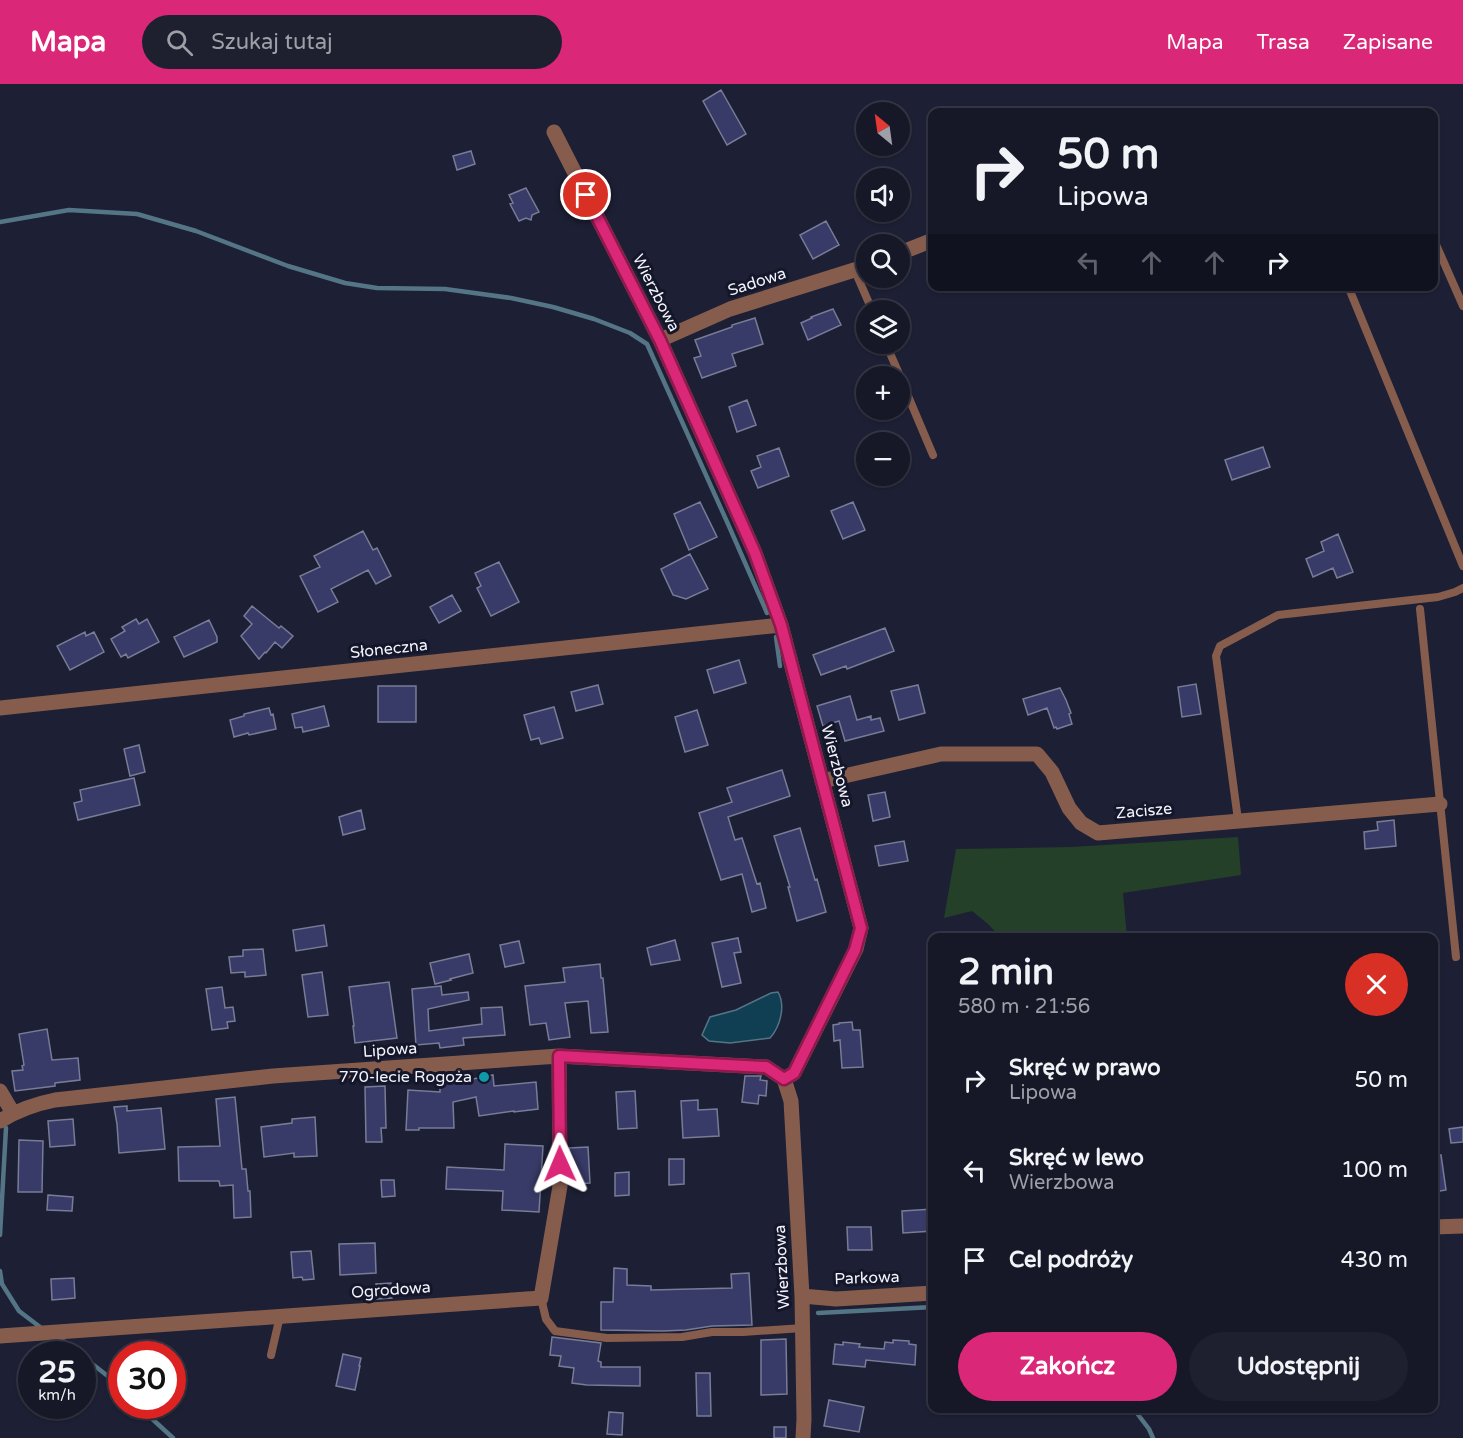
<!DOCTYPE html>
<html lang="pl">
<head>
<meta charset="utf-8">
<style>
  body { margin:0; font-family:"Varela Round",sans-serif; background:#1f202f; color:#f1f3f6; height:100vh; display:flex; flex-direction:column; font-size:22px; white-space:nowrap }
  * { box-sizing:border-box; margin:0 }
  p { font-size:20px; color:#9e9fa7 }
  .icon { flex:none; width:33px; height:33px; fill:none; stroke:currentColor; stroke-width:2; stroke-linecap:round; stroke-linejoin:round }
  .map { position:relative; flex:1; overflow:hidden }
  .drawer { position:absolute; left:928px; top:849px; width:510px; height:480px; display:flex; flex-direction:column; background:#161727; border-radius:12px; box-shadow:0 2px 4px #0004,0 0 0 2px #353644 }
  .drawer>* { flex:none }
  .top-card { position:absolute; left:928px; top:24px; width:510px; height:183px; border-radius:12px; box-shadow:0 2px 4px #0004,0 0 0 2px #353644; background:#161727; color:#f1f3f6; overflow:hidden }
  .needle { width:39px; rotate:331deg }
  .controls { position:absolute; left:856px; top:18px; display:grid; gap:12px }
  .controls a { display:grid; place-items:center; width:54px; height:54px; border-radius:50%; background:#161727; box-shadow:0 2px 4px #0004,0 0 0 2px #353644; font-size:30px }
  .speed { position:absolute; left:18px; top:1257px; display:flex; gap:12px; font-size:30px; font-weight:700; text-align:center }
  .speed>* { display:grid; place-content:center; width:78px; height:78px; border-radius:50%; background:#161727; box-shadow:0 2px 4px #0004,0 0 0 2px #353644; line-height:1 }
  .speed small { font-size:15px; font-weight:400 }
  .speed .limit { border:9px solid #d22; background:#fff; color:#111 }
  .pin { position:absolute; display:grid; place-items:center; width:51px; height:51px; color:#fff; margin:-26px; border:3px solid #fff; border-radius:50%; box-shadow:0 2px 6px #0007 }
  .me { position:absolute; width:66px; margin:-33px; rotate:359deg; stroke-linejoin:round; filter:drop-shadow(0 0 4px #0008) }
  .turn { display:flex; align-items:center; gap:21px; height:126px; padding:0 30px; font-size:27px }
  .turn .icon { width:78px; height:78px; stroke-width:2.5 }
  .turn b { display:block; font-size:42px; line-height:51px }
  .lanes { display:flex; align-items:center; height:57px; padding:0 30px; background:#0003; justify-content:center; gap:30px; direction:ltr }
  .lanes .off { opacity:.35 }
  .round { display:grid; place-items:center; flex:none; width:63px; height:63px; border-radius:32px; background:#1f202f }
  .head { display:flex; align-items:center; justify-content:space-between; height:102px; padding:0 30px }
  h1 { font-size:36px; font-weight:700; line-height:45px }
  .primary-button { display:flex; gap:12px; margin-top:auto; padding:12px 30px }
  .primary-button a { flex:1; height:69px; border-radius:36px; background:#db2777; color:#fff; font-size:24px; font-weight:700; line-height:69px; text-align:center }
  .primary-button a+a { background:#1f202f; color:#f1f3f6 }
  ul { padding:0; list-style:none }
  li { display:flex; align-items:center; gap:18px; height:90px; padding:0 30px }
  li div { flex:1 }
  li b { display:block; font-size:22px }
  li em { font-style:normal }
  header { display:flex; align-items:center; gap:36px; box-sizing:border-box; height:84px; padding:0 30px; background:#db2777; color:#fff }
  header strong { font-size:28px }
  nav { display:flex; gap:33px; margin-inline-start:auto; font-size:21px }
  .search { width:420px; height:54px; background:#1f202f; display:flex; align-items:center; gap:15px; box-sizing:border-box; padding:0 21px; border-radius:33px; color:#9e9fa7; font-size:22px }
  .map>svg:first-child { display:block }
  .green { fill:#244028 }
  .water { fill:#103e52; stroke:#547585; stroke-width:1.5 }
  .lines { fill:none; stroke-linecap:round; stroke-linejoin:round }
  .stream { stroke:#547585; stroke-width:4.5 }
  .building { fill:#383b67; stroke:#787c96; stroke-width:1.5 }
  .lane { stroke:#865d4d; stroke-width:8 }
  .street { stroke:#865d4d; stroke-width:15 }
  .route-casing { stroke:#8e194d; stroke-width:15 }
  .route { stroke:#db2777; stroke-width:10 }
  .culture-dot { fill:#0f9aa8; stroke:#14162a; stroke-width:2 }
  .labels { text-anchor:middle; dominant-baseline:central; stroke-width:6; stroke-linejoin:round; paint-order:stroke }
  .street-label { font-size:16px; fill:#f3f4fd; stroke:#14162a }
  .poi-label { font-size:16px; fill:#f3f4fd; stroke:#14162a; text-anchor:end }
</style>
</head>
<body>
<header>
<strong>Mapa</strong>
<div class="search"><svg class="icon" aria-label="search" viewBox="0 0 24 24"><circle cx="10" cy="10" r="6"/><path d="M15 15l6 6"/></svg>Szukaj tutaj</div>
<nav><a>Mapa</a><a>Trasa</a><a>Zapisane</a></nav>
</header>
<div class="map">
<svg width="1463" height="1354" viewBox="0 0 1463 1354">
  <rect width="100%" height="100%" fill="#1d1f34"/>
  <path class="green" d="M1238,753L1241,791L1123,809L1127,853H1000L988,840L972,827L944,834L956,765L1071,763Z"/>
  <path class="water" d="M778,908C786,922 780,943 770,954L730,959L709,957L702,951L710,933L736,926L771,909Z"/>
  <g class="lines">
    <path class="stream" d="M0,138L69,126L137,130L196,147L288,182L345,199L377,204L445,205L511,214L553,223L594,235L630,249L647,260L728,440L767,529
      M776,553L780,582
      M0,1151L6,1044
      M0,1187L2,1200L19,1227L40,1243
      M818,1229L933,1223
      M58,1253L81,1270
      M82,1272L109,1293L122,1305
      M138,1322L173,1354
      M1133,1324L1149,1345L1153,1354"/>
  </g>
  <path class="building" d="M721,6L746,50L727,61L703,17Z
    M471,67L475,80L457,86L453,72Z
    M526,104L539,128L532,131L531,136L526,134L519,137L510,120L513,119L509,111Z
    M826,137L839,161L813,175L800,151Z
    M833,225L841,241L808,256L801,239L812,234L811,233Z
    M755,234L763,260L732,270L736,282L702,294L694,274L701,272L695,256L732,243V241Z
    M747,316L756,341L737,348L729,323Z
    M1263,363L1270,383L1232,396L1225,376Z
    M779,364L789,392L758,404L751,387L761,383L757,372Z
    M700,418L717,453L689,466L674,430Z
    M853,418L865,446L843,455L831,427Z
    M363,447L373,466L377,464L391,492L376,500L368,486L331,505L338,518L318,528L300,492L320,483L314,472Z
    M1338,450L1353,488L1337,494L1333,484L1313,493L1306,475L1324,467L1321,458Z
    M690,470L708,505L686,515L673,511L661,485Z
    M499,478L519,518L491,532L477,504L481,502L475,489Z
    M452,511L461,527L439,539L430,523Z
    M252,522L279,544L281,542L293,552L282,564L275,558L266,569L265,568L259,575L241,552L252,540L244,532Z
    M136,535L139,540L147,535L159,558L128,574L126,570L121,573L111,555L125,547L122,543Z
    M209,536L217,553V558L184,573L174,553Z
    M885,544L894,567L847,585L846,582L821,591L813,571Z
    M85,548L86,552L94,548L104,568L70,586L57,562Z
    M739,576L746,599L714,609L707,586Z
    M1196,600L1201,630L1182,633L1178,603Z
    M598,601L603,620L576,627L571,608Z
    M918,601L925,629L899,636L891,607Z
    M378,602H416V638H378Z
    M1060,604L1066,616L1071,629L1069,630L1072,640L1057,645L1056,643L1054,644L1047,624L1028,631L1023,615Z
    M850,612L857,636L871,632V636L880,634L884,647L845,657L839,637L823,642L817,622Z
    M324,622L329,642L303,648L302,643L295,644L292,630Z
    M554,623L563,654L541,660L539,654L531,656L524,631Z
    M269,624L271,631L273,630L276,645L249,651L248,649L234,653L230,636L244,632V630Z
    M697,626L708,661L685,668L675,633Z
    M139,661L145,688L130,692L124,665Z
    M782,686L790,712L728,733L735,756L742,754L757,800L760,799L766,824L752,828L742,790L721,796L699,729L732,718L727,704Z
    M134,694L140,721L78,736L74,719L82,717L80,706Z
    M885,708L890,733L873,737L868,711Z
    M361,726L365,745L343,751L339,733Z
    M1394,736L1396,762L1365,765L1364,748L1378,746L1377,738Z
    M800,744L815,796L817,795L826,828L797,837L788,803H790L774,752Z
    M904,757L908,777L879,782L875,762Z
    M324,841L327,862L296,867L293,846Z
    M738,854L741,868L734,869L741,899L722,903L712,859Z
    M675,856L680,876L651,881L647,864Z
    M519,857L524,879L505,883L500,861Z
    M263,865L266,891L245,893V888L231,889L229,873L243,872V866Z
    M469,870L473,889L450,895L451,896L435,900L430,879Z
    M600,880L601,894H603L608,948L591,949L588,917L565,919L570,953L549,956L546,939L530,941L525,902L565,898L563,884Z
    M322,888L328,931L308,933L302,891Z
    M389,898L397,954L355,959L353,942H354L349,903Z
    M441,902L442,911L468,908L469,916L428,925L429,947L482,940L481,924L502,923L505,951L463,954L464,961L440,964L439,959L416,961L412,905Z
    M222,903L225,924L233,923L235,937L227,938L228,944L212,946L206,905Z
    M852,938L853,946H860L863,983L842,984L840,956L834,957L833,941L839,940V939Z
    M47,945L52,976L78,974L80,996L55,999V1002L15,1007L12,987L23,986L22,982L24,981L19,950Z
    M493,991L494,1002L536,998L538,1025L514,1028V1027L479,1032L476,1013L453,1018L454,1044H419V1046H406L408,1006L440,1008V999L473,995Z
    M745,992H761L760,996L767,997L766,1012L759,1011L758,1020L742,1018Z
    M385,1002L386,1044H381L382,1058H366L365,1003Z
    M635,1007L637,1044L618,1045L616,1008Z
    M235,1013L242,1085H246L248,1107H250L251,1133L234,1134L233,1101L220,1102L219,1097H179L178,1063L220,1062L216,1015Z
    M698,1016V1026L717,1025L719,1052L683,1054L681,1017Z
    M127,1022V1027L161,1024L165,1065L119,1069L117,1040L114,1023Z
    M315,1033L317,1072L294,1073V1069L264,1073L261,1043L292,1039V1035Z
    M73,1035L75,1061L50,1063L48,1037Z
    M1463,1043V1058L1451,1059L1449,1045Z
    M19,1056L43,1057L42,1108H18Z
    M505,1060L543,1062L539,1128L502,1126L503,1107L446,1105L447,1083L504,1086Z
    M588,1063L590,1099L576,1100L575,1091H570L569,1064Z
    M1434,1071H1441L1446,1106L1434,1108Z
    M669,1075H684V1100L669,1101Z
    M629,1088V1111L615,1112V1089Z
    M381,1096H394L395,1112L382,1113Z
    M48,1111L73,1113L72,1127L47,1126Z
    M933,1125V1147L903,1149L902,1127Z
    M847,1143H871L872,1166H848Z
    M375,1159L376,1189L340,1191L339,1160Z
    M311,1167L314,1195L303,1196L302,1193L293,1194L291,1168Z
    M614,1184L627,1185V1201L651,1202V1206L732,1204L731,1190L749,1189L752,1241L712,1242L686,1246L663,1247L601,1246V1218H613Z
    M74,1194L75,1214L52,1216L51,1195Z
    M391,1199L392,1214L377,1215L376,1200Z
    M552,1253L601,1259L598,1277L601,1278V1283H640V1302L587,1301L572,1299L574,1284L559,1282L561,1272L550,1271Z
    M786,1255L787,1310L761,1311V1256Z
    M893,1256L909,1257V1260L916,1261L915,1281L866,1276L865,1283L833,1280L835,1260L843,1261V1258L860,1260L859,1263L884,1265L885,1258L893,1259Z
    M343,1270L361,1274L359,1282H360L355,1306L336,1302Z
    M696,1289H710L711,1332H697Z
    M829,1316L864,1323L859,1348L824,1342Z
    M609,1328L623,1329L622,1351L607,1350Z
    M774,1343H786V1354H774Z"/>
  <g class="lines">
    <path class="lane" d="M1434,156L1463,222
      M855,187L872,226
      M1348,202L1463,482
      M886,260L900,292
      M900,293L933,371
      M1420,525L1456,873
      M1238,736L1216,572L1220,562L1278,531L1438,513L1455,508L1463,504
      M541,1214L546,1235L555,1247L607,1254L682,1253L712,1248H743L803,1244
      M271,1271L280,1232"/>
    <path class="street" d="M554,48L660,256L755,469L781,541L861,844L856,865L794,989L784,995
      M900,169L933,156
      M660,256L730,225L867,182
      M0,624L781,541
      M822,697L941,670H1037L1052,688L1069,724L1081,739L1098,749L1440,720
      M784,995L791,1017L802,1212L804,1335L803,1354
      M0,1007L13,1029
      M0,1037C18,1026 35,1020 55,1016L273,992L559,972L766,983L784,995
      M1434,1143L1463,1142
      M802,1212L836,1215L933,1209
      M0,1252L541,1214L560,1102L559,972"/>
  </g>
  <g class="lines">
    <g class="route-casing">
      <path id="route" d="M560,1080L559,972L766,983L784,995L794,989L855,866L861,844L781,541L755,469L660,256L586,111"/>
    </g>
    <use href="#route" class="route"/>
  </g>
  <circle class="culture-dot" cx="484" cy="993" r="6"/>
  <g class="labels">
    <g class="street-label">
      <text transform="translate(757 198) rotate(-18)">Sadowa</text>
      <text transform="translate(656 209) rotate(63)">Wierzbowa</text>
      <text transform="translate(389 565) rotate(-6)">Słoneczna</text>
      <text transform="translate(837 682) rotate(75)">Wierzbowa</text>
      <text transform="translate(1144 727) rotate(-5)">Zacisze</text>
      <text transform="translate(390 966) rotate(-4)">Lipowa</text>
      <text transform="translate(782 1183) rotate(-93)">Wierzbowa</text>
      <text transform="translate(867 1194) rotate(-2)">Parkowa</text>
      <text transform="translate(391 1206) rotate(-4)">Ogrodowa</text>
    </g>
    <g class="poi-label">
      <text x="472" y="993">770-lecie Rogoża</text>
    </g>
  </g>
</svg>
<div class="controls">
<a><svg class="needle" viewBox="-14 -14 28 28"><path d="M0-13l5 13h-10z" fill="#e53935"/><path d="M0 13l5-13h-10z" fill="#9e9fa7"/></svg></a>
<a><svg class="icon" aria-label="sound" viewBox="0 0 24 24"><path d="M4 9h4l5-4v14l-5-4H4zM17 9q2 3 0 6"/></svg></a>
<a><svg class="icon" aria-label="search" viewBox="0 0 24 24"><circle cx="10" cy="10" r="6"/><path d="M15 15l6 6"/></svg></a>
<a><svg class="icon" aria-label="layers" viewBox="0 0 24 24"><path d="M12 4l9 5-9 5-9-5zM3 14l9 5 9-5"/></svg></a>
<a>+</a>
<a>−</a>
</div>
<div class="speed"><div>25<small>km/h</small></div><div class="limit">30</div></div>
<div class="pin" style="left:586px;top:111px;background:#d93025"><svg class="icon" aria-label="arrive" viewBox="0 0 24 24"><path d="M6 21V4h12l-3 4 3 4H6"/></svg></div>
<svg class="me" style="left:560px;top:1080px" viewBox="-20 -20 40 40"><path d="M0-17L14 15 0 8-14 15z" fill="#db2777" stroke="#fff" stroke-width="4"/></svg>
<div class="top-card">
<div class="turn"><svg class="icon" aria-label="right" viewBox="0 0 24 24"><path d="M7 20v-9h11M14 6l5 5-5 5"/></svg><div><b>50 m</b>Lipowa</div></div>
<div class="lanes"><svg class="icon off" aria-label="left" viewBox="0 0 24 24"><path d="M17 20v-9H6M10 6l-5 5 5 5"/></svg><svg class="icon off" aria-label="ahead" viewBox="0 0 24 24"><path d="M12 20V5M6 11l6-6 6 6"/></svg><svg class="icon off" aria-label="ahead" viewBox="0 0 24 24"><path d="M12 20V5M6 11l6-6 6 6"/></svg><svg class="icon" aria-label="right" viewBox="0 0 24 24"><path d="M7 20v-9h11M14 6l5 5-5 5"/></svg></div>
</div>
<section class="drawer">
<div class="head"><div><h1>2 min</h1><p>580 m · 21:56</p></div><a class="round" style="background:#d93025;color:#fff"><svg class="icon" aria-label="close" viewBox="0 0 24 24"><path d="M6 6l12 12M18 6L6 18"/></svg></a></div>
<ul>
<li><svg class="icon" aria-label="right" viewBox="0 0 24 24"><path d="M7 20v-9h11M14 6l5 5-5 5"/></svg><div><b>Skręć w prawo</b><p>Lipowa</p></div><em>50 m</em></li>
<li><svg class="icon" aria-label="left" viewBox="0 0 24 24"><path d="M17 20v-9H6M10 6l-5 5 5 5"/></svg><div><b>Skręć w lewo</b><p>Wierzbowa</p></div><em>100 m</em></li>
<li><svg class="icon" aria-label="arrive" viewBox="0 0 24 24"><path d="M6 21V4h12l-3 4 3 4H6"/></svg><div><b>Cel podróży</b></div><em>430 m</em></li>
</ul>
<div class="primary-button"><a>Zakończ</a><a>Udostępnij</a></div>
</section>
</div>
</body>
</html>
